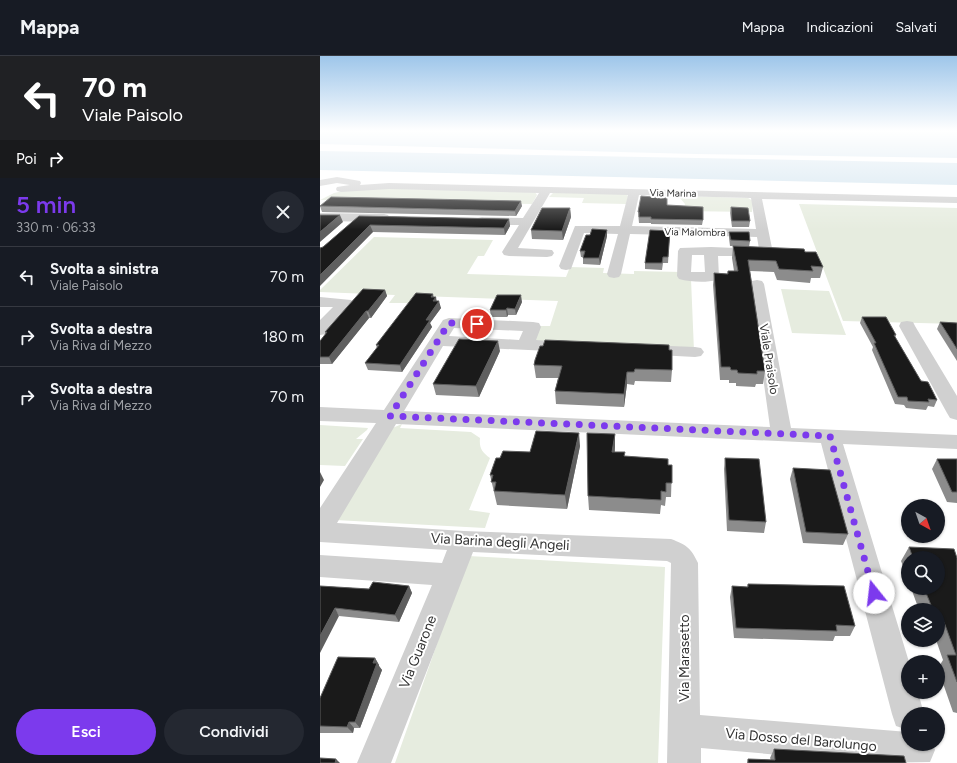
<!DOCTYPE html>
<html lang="it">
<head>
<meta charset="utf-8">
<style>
  body { margin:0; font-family:Figtree,sans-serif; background:#242831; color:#f1f3f6; height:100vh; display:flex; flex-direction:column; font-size:15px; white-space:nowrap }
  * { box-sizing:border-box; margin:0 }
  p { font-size:13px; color:#9ea1a6 }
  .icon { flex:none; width:22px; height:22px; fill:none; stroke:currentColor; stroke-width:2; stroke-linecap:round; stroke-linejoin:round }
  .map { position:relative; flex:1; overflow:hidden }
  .panel { display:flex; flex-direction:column; background:#171b24; width:320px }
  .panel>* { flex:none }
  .hud { background:#202124; color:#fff; overflow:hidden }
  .needle { width:26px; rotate:140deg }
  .buttons { position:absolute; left:581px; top:443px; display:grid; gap:8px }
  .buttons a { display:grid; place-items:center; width:44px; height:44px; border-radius:50%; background:#171b24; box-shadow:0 1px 3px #0004; font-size:20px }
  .pin { position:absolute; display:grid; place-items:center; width:34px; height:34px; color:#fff; margin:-17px; border:2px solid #fff; border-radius:50%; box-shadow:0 1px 4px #0007 }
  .me { position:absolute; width:44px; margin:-22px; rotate:344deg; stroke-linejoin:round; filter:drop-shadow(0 0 3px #0008) }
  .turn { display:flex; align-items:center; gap:14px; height:84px; padding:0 16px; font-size:18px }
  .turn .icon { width:52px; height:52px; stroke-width:2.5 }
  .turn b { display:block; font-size:28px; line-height:34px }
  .then { display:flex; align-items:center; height:38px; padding:0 16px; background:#0003; gap:8px; font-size:15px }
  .round { display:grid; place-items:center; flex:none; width:42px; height:42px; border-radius:21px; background:#242831 }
  .summary { display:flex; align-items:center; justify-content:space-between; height:68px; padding:0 16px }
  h1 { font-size:24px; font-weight:600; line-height:30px; color:#7c3aed }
  .primary-button { display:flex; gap:8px; margin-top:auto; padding:8px 16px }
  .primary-button a { flex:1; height:46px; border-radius:24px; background:#7c3aed; color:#fff; font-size:16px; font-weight:600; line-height:46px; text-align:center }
  .primary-button a+a { background:#242831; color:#f1f3f6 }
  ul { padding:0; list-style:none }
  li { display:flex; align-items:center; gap:12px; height:60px; padding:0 16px; border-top:1px solid #363941 }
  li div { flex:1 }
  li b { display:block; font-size:15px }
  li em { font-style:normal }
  header { display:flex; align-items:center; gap:24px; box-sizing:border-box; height:56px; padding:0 20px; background:#171b24; border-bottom:1px solid #363941 }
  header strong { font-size:19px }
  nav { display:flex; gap:22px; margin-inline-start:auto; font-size:14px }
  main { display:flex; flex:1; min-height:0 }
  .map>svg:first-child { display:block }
  .green { fill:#e6ecdf }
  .water { fill:#cfe2ee }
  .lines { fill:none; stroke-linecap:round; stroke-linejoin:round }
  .minor { fill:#d0d0d0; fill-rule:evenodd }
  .wall { fill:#8c8c8c }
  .shaded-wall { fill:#5f5f5f }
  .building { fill:#1a1a1a; stroke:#5f5f5f }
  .route { stroke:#7c3aed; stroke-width:7; stroke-dasharray:0 12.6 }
  .labels { text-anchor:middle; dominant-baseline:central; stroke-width:4; stroke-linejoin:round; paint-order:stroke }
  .far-street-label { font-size:10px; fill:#333; stroke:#fff }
  .street-label { font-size:12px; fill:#333; stroke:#fff }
  .near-street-label { font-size:14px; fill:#333; stroke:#fff }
</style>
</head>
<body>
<header>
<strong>Mappa</strong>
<nav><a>Mappa</a><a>Indicazioni</a><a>Salvati</a></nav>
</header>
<main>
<section class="panel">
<div class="hud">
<div class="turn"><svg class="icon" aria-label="left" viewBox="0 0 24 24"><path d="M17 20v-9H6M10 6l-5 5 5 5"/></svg><div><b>70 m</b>Viale Paisolo</div></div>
<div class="then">Poi<svg class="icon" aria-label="right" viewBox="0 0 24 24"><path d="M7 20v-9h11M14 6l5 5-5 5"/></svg></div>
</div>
<div class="summary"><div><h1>5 min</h1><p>330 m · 06:33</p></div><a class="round"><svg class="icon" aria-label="close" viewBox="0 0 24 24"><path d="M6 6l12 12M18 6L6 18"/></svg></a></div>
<ul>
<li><svg class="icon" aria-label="left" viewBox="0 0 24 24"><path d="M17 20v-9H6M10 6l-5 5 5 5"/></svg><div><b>Svolta a sinistra</b><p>Viale Paisolo</p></div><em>70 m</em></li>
<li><svg class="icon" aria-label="right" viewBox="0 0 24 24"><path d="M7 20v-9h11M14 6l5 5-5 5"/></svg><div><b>Svolta a destra</b><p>Via Riva di Mezzo</p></div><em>180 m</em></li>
<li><svg class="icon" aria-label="right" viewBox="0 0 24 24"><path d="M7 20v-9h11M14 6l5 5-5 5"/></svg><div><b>Svolta a destra</b><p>Via Riva di Mezzo</p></div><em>70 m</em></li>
</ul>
<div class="primary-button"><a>Esci</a><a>Condividi</a></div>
</section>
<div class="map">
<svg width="637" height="707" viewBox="0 0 637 707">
  <rect width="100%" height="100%" fill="#fff"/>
  <path class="green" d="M37,132L215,136L217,139L212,148L0,144L14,137Z
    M239,136L306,138L308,140L306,148L262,147L264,142L229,141L233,137Z
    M363,140L428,142L433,145L432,156L363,155L365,148L360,142Z
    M479,148L637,152V268L523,265Z
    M54,181L173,184L164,200H158L147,218L246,221L250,211L284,212L283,217L314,218V215L362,216L371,223L374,295L209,288L217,270H230L238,245L100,240L94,247H69L75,239L0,236V234Z
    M461,233L509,235L526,279L472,277Z
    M82,368L80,372L151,376L160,382C159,392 162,396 170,402L149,454L170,457L165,472L15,464L70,373Z
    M0,369L48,372L47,374L36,383H43L25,410L0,409Z
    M148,500L345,511L338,707H75Z"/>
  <path class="water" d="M0,75H637V102L376,98L0,88Z
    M0,95L637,107V129L0,114Z"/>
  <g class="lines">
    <path class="minor" d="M17,121L40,125L41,127L40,129L69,127L637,141V147L442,143L453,197L451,200H398L399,221L397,224C386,227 370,226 359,223L357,220L358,195L360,192L391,191L439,193L437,181L310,178L301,218L299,221L294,222L289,221L287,218L298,178L264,177L251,213L246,214L241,213L239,210L255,170H300L308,139L230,137L198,192L232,194L234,197L232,200L227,201L189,200L184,199L182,196L199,169H162L158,168L156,165L158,162L162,161L203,162L219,137L69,133L21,136L17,135L16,133L17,131L30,129L17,127L0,130V124ZM319,139L431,142L436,173L312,170ZM372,199H384L385,216H371Z
      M0,157L64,158L68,159L70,162L68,165L64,166L0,165Z
      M437,224L442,225L444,228L471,372L637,379V393L523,388L589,606L588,636H598L604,658H588V674L576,670L572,658L501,387L76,368L17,467L144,475L351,483C367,489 371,492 378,507L380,659L588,676V688H613L615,694L610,706L551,707L381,692V707H347L351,507L347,505L153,496L71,707H37L112,529L0,521V499L122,507L127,494L0,486V452L56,367L0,365V351L64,354L123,264L129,262L213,266L219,267L221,271L216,284L255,287L258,291L255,295L249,296L123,290L84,355L450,371L430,228L432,225ZM134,272L203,275L199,284L129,280Z
      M0,241L31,244L34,247L6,278L0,279V264L13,251H0Z
      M587,265L593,266L595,270L637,340V364L630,362L627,357L579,270L581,266Z
      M325,289L375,291L381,292L384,296L381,300L375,301L319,298L316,294L319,290Z"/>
  </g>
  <path class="wall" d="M347,149L383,164L382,169L331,168V167H319L318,156Z
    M0,150H202L196,160L2,156Z
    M411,151L430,165L429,171H412L410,157Z
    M250,152L251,161L243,184L212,183L211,174Z
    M39,160L189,163L190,170L185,179L53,176L3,191Z
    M287,174V180L280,209L263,208V201H261L260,195L270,179Z
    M350,175L348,207H343L342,214L325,213V207Z
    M409,176L430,185L429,191L485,196L503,211L500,222H491L490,227L457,224L454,216L430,215L445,315L443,328H436L435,331L416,330V327H409V324H400L393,229L394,217L407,218L408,215H414L412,202L413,190H410L409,182Z
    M65,234L67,240L51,262H49L12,308H0V285L6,278L5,276Z
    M113,238V241L121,252L110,267L112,271L82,316L48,314L45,307L57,292L56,289Z
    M202,246L196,259H188L187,261H171L170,254Z
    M542,261L576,279L575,281L601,325L617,344L614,351L608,350L606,354L586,352L584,349L575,348L552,294L553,291L540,267Z
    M620,266L637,267V305L617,273Z
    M223,290L349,294L352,314L351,326L315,325L314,329L307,328L304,351L236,348L235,335L238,322H216L214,309Z
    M180,295L159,341L116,339L113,328Z
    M295,378V396L305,400L348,409H352L351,441H346L345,450L341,449L340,458L269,454L268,440Z
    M260,390L247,453L177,449L170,419L180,402L210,396Z
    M405,402L446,466L444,477L407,475L404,413Z
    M617,403H637V447L627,446L612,413Z
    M473,412L528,478L523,489L483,487L470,423Z
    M589,491L637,502V657L633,656L618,613V612L623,604L616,584H618V554H599L591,532H618V502H588V523L581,505Z
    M428,528L535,570L530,580H515L513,585L414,582L410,541L412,530L427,531Z
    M0,530L49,533L89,530L92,537L79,566L19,560Z
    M55,602L59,609V610L62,614L40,672H34L33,677H0V642Z
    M454,693L586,707H427L428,703L451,704L450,702Z"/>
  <path class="shaded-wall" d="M201,145L202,150L196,160L195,155Z
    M250,152L251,161L243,184L242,175Z
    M20,159L23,166L0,186V176Z
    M189,163L190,170L185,179L184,172Z
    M50,169L53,176L0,230V219Z
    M287,174V180L280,209L279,202Z
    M65,234L67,240L51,262L48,255Z
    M113,238L114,243L116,241L117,247L114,251L111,241Z
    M201,239L202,246L196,259L195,253Z
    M119,245L121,252L110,267L112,271L82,316L80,309L106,264Z
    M187,252L188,259L187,261L186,254Z
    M46,255L49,262L12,308L9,301Z
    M178,285L180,295L159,341L156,330Z
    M307,316V328L304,351V338Z
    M259,377L260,390L247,453L245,439Z
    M295,378V391L293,409L292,396Z
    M0,416L4,424L0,431Z
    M89,530L92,537L79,566L75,559Z
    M15,552L19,560L0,597V580Z
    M55,602L59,609V610L62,614L40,672L35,666Z
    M29,666L34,672L33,677L27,671Z
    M16,703L20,707H15Z"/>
  <path class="building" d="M321,140L347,142V149L383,151V164L331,163V161H319V156H318Z
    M11,141L201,145L195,155L0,150Z
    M411,151L428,152L430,165H412Z
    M222,152H250L242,175L211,174Z
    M0,159H20L0,176Z
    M39,160L189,163L184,172L50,169L0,219V192L3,191Z
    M272,173L287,174L279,202H263L265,195H260L266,179H270Z
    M330,174L350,175L348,201H343L342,207H325Z
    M409,176H429L430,185L411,184Z
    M413,190L484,193L485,196H496L503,211L491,210L493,215L459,213L456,205L428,204L445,315H437V318L418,317L417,314H411L410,311H401L394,217L408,218V215H418Z
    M43,233L65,234L48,255H46L9,301H0V285L7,276H5Z
    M96,237L113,238L111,241H116L113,245H119L106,264H110L80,309L45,307L59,289H56Z
    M177,239H201L195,253L187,252L186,254H170Z
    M542,261H566L576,279H574L601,325L608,326L617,344L608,343L609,346L588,345L587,341H578L554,287H556Z
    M620,266L637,267V293Z
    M139,283L178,285L156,330L113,328Z
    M225,284L349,289V294H352V314L315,313L314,316H307L304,338L235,335L242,310L214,309L215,304L220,290H223Z
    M216,375L259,377L245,439L174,435L176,426H171L173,419H170L176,402H180L183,395L210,396Z
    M267,377L295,378L292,396H305L304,400L348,403V409H352V427H346V436L341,435V444L268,440Z
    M405,402L439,403L446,466L409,464Z
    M617,403H637V436H632Z
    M473,412L510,414L528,478L486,476Z
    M589,491L634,493L637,502V626L627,599H636L624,566H618V554H613L604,532H618V502H593Z
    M53,526L89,530L75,559L15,552L0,580V530L49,533Z
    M428,528L524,530L535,570L516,569L517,575L416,572L412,530L428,531Z
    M18,601L55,602L53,607H57L35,666H29L27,671L0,670V642Z
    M454,693L584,700L586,707H428V703L455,704Z
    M0,702L16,703L15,707H0Z"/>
  <linearGradient id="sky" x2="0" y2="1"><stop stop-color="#9ec6ea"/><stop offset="0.43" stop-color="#fff"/><stop offset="1" stop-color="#fff" stop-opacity="0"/></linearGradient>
  <rect width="637" height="174" fill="url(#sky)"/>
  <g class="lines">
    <path class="route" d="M157,268L129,267L70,360L510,380L554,537"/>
  </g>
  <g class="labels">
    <g class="far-street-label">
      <text transform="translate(353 137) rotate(1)">Via Marina</text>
      <text transform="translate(375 176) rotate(1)">Via Malombra</text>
    </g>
    <g class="street-label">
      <text transform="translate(449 303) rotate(81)">Viale Praisolo</text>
    </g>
    <g class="near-street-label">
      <text transform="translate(180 486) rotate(3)">Via Barina degli Angeli</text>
      <text transform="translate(98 596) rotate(-68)">Via Guarone</text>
      <text transform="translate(364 602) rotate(-90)">Via Marasetto</text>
      <text transform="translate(481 684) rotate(5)">Via Dosso del Barolungo</text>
    </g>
  </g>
</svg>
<div class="buttons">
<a><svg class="needle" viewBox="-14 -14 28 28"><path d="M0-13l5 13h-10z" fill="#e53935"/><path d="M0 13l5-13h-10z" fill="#9ea1a6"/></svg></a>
<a><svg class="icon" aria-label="search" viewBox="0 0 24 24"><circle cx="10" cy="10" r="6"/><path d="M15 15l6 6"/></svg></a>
<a><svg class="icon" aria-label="layers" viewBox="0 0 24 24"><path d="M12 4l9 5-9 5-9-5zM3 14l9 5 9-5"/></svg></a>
<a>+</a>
<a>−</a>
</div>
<div class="pin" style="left:157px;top:268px;background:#d93025"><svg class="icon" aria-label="arrive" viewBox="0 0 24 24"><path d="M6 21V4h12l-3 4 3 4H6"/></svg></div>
<svg class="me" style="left:554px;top:537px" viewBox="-20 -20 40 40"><circle r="19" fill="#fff"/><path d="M0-13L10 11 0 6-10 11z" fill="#7c3aed"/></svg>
</div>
</main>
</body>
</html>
